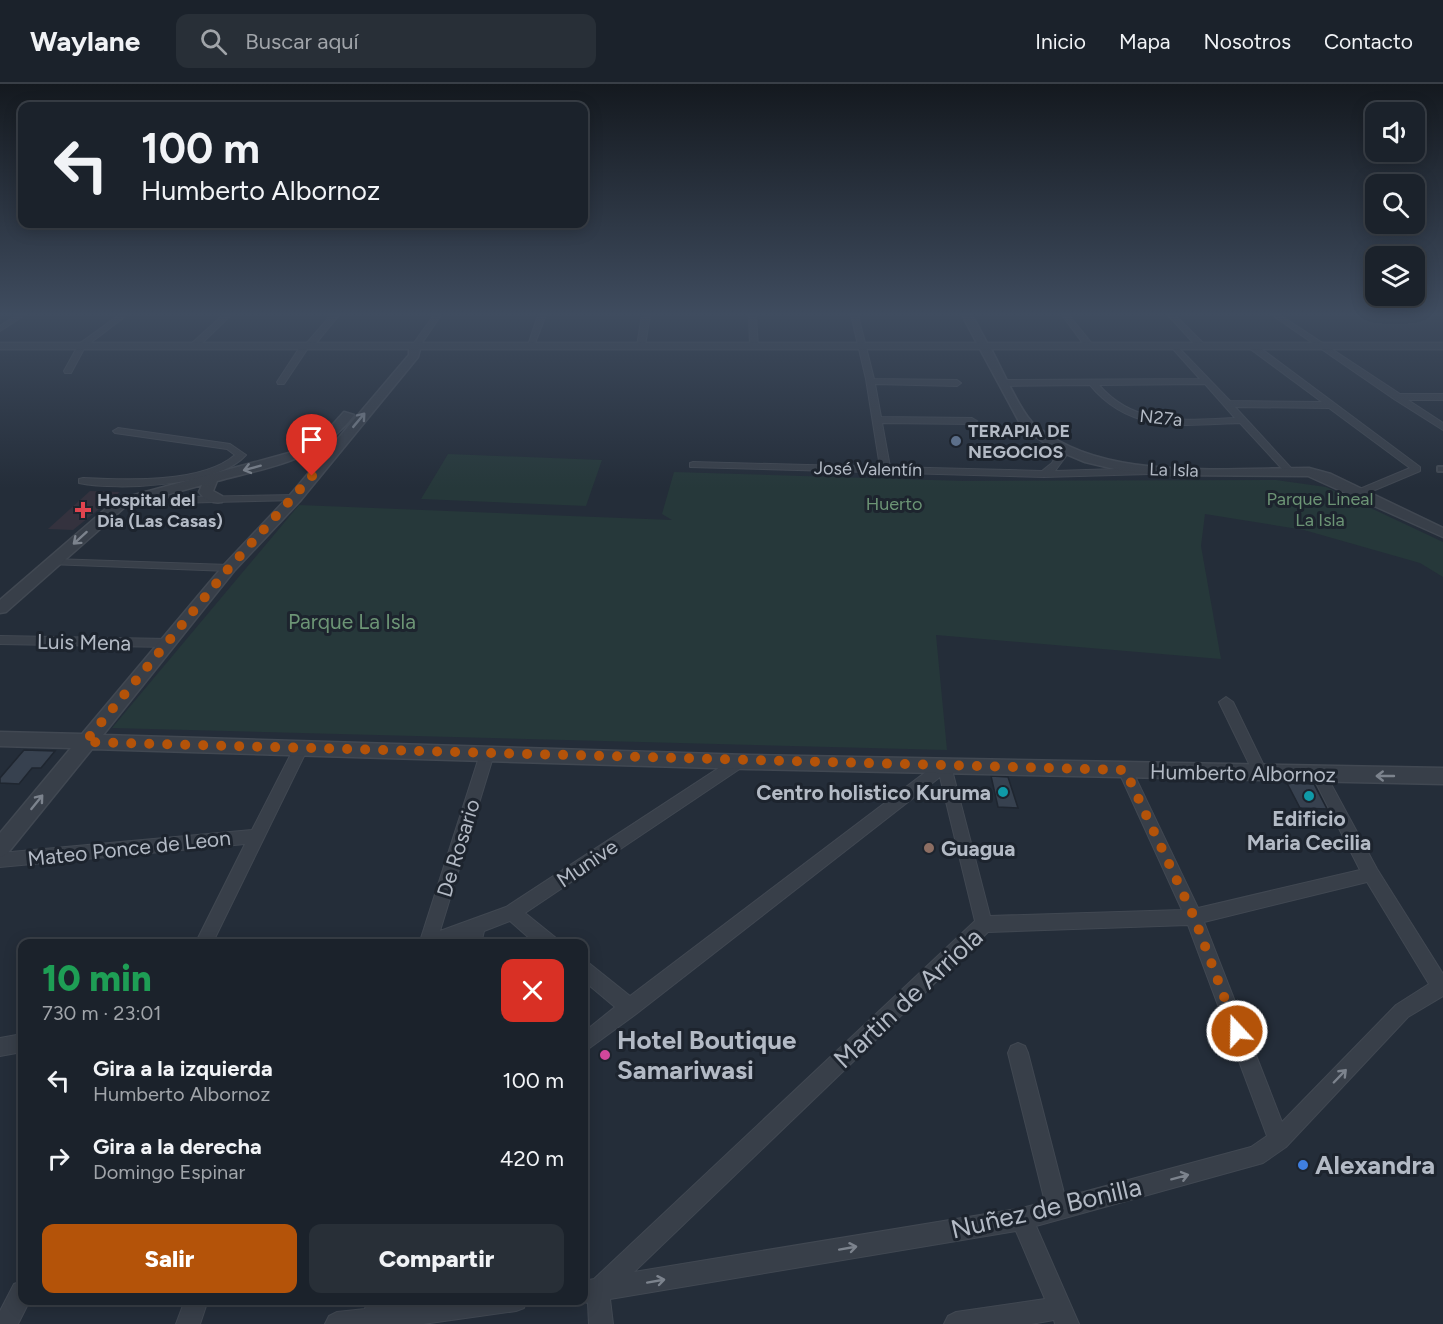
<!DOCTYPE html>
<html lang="es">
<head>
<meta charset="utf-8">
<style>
  body { margin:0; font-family:Figtree,sans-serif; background:#282f37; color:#f1f3f6; height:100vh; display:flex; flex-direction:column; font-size:22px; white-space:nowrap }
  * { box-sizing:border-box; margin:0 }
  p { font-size:20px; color:#a0a4a9 }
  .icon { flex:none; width:33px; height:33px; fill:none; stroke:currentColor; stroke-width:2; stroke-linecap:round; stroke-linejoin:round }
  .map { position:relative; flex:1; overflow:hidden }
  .side { position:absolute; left:18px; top:855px; width:570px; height:366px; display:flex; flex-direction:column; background:#1b222b; border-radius:12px; box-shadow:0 3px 15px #0003,0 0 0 2px #393f47 }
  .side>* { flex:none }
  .hud { position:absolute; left:18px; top:18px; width:570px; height:126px; border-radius:12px; box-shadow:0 3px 15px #0003,0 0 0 2px #393f47; background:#1b222b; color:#f1f3f6; overflow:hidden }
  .fabs { position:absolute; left:1365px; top:18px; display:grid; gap:12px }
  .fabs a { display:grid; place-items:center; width:60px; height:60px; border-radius:12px; background:#1b222b; box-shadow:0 3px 15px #0003,0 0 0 2px #393f47; font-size:30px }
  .pin { position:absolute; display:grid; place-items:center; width:51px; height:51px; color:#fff; margin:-62px -26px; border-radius:50% 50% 50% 0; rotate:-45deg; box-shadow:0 0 6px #0007 }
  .pin .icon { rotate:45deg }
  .me { position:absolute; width:66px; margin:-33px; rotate:339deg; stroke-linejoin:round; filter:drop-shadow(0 0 4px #0008) }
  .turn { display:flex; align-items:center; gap:21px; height:126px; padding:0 24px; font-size:27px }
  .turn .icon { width:78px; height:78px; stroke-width:2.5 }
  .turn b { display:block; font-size:42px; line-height:51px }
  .round { display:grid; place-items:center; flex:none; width:63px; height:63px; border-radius:12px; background:#282f37 }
  .overview { display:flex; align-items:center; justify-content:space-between; height:102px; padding:0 24px }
  h1 { font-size:36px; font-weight:800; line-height:45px; color:#1e9e55 }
  .cta { display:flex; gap:12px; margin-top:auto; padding:12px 24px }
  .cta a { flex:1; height:69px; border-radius:12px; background:#b45309; color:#fff; font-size:24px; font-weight:800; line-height:69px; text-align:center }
  .cta a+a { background:#282f37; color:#f1f3f6 }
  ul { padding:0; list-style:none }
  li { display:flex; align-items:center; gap:18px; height:78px; padding:0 24px }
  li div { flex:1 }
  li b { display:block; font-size:22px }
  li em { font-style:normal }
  header { display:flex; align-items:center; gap:36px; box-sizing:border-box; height:84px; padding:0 30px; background:#1b222b; border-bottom:2px solid #393f47 }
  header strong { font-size:28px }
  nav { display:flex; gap:33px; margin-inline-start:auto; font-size:21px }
  .search { width:420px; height:54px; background:#282f37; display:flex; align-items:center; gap:15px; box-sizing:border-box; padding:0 21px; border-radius:12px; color:#a0a4a9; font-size:22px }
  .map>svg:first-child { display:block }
  .medical { fill:#34323e }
  .green { fill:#26383a }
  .building { fill:#37414f; stroke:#1f2630; stroke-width:1.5 }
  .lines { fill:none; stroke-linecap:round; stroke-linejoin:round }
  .pedestrian-casing { stroke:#414852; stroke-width:4 }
  .minor-casing { stroke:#414852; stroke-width:2 }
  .tertiary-casing { stroke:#414852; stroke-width:3 }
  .pedestrian { fill:#383f49; fill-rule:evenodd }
  .minor { fill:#383f49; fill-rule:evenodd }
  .tertiary { fill:#383f49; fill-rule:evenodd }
  .oneway { stroke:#7c838d }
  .route { stroke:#b45309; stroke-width:10; stroke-dasharray:0 18 }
  .service-dot { fill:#5c6f8a; stroke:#1d242e; stroke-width:2 }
  .health-dot { fill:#e0444e; stroke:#1d242e; stroke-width:2 }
  .culture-dot { fill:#0f9aa8; stroke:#1d242e; stroke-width:2 }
  .education-dot { fill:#8d6e63; stroke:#1d242e; stroke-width:2 }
  .hotel-dot { fill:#d1479c; stroke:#1d242e; stroke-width:2 }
  .shop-dot { fill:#3f7fe0; stroke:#1d242e; stroke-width:2 }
  .labels { text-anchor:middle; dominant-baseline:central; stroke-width:6; stroke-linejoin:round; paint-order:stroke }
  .far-street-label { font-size:18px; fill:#b3bac5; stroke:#1d242e }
  .far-poi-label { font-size:18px; font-weight:bold; fill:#b3bac5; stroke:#1d242e; text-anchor:start }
  .far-park-label { font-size:18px; fill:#6c9475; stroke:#1d242e }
  .park-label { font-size:21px; fill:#6c9475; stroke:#1d242e }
  .street-label { font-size:21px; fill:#b3bac5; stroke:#1d242e }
  .poi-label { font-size:21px; font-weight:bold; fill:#b3bac5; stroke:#1d242e; text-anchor:end }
  .near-street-label { font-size:26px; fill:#b3bac5; stroke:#1d242e }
  .near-poi-label { font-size:26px; font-weight:bold; fill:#b3bac5; stroke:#1d242e; text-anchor:start }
</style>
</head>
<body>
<header>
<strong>Waylane</strong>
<div class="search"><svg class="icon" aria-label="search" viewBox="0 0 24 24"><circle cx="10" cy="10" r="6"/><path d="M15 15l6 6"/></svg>Buscar aquí</div>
<nav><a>Inicio</a><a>Mapa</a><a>Nosotros</a><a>Contacto</a></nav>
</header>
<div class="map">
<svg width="1443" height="1240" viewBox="0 0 1443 1240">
  <rect width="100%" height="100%" fill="#242d39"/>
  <path class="medical" d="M90,407L120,408L73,446L48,445Z"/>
  <path class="green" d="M448,370L602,376L586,422L421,415Z
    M674,388L964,397L1276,396L1326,403L1443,458V493L1420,479L1304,446L1205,430L1201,462L1221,575L936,551L947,666L112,644L299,421L672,436L662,430Z"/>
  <path class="building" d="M24,666L55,667L41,684H32L19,700L0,699V694Z
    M991,692L1008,693L1018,724L998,723Z
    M1287,699L1314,700L1327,725L1300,724Z"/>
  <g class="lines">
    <g class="pedestrian-casing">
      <path id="pedestrian" d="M1438,383H1443V387H1438Z"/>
    </g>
    <g class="minor-casing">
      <path id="minor" d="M17,231H25L0,247V242Z
        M119,231H127L85,263L71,289H65L64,287L79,260Z
        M223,231H231L197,264H191V260Z
        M331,231H339L312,264H308L284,300H278L277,298L302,260H306Z
        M434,231H441L418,265H412L411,263Z
        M538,231H546L534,262L527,264Z
        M642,231H650L645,262L641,264L637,262Z
        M749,231H756L758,263L754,265L750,263Z
        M851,231H858L874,295L957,296L961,299L957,302L875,300L881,333L972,334L977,337L972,340L882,339L890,383L1042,387L1052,379L1056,372L1051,361L1056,358L1059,359L1066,372L1055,387L1149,384L1154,387L1149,390L1044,393L690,383V379L693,378L880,383L866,295Z
        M1062,231H1069L1093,261V265H1087Z
        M1168,231H1175L1204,260V264H1198Z
        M1272,231H1280L1400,310H1443V316H1408L1443,339V346L1394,315Z
        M1249,260H1255L1420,383V387L1363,411H1355V407L1410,384L1329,324L1235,323L1291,384L1293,386L1288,389L1285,388L1240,339C1182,341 1131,350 1090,301L1004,302L1000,299L1004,296L1200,295L1173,265L1172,263L1176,261L1230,317L1322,318L1249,264ZM1205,300L1235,334C1184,336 1135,343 1099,301Z
        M118,344L230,360L246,371C219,402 118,407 79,399V395L83,394C124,396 202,400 235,371L227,365L115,349L113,347Z
        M295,411L299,412V416L130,420L125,417L130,414Z
        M53,475L229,481L235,484L229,487L49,480V476Z
        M0,552L168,555L174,559L168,563L0,560Z
        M1226,613L1233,618L1268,690L1266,694H1256L1254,690L1219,618Z
        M301,659L306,660L308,664L212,860H195L245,760L0,783V769L252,746L296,660Z
        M487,665L492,666L494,670L440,847L506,823L734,674H744L746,678L744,682L525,829L556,854L558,860H536L510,837L484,847L481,860H463L465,853L448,860H417L421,854L480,670L482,666Z
        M944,676L949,678L951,682L990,832L1182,826L1118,686L1120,682H1130L1132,686L1198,824L1360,786L1312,691L1314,687H1324L1377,785L1443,890V912L1408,933L1286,1063L1263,1079L1036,1142L1079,1240H1055L1054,1236L1031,1240H944L948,1232L956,1228L1045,1215L1016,1147L610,1215L613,1240H589L588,1219L577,1216H584V1197L594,1195L975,837L940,693L636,930L584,968V948L615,923L584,897V878L590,880L630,912L939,678ZM1367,798L1429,900L1396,921L1282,1038L1204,838ZM1188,841L1267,1052L1251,1063L1065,1113L1028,969L1025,962L1018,959L1011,962L1008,969L1045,1118L1022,1124L634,1188L988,848Z
        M22,950V968L0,972V954Z
        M22,1197V1216H30L18,1240H0V1227L14,1200Z
        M185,1216H208L200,1240H176Z
        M367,1216H390L389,1221L426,1216H527L524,1224L516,1227L423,1240H325L329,1232L337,1228L365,1225Z"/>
    </g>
    <g class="tertiary-casing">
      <path id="tertiary" d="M962,231H972L987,259H1443V265H991C1002,285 1017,321 1031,337C1035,343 1044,347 1049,351C1115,396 1231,384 1309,384L1331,390L1443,444V453L1308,392L1169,391L1123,387L1085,378L1052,364L1022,343L980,265H420L418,273L300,417L234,487L103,651L748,671L1443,684V700L748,685L92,665L7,770L0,773V749L71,664L0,662V648L82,650L224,481L290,411L409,271V265H0V259H977Z
        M344,328L354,331C319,377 269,383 217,397L213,407L222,412V418C213,420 204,415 199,408L202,401L126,422L6,528L0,529V516L116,416L296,367L327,347Z"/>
    </g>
    <use href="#pedestrian" class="pedestrian"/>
    <use href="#minor" class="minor"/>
    <use href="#tertiary" class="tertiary"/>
  </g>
  <defs><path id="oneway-shaft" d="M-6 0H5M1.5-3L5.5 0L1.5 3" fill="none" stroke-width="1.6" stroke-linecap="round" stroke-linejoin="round" transform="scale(1.5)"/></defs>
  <g class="oneway">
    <use href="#oneway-shaft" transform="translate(359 336) rotate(-50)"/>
    <use href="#oneway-shaft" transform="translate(252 384) rotate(165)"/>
    <use href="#oneway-shaft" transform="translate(80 454) rotate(138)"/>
    <use href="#oneway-shaft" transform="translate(1385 692) rotate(-180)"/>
    <use href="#oneway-shaft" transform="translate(37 718) rotate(-51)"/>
    <use href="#oneway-shaft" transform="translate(1340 992) rotate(-46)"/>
    <use href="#oneway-shaft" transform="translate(1180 1093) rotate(-15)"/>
    <use href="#oneway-shaft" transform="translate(848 1164) rotate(-10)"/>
    <use href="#oneway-shaft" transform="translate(656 1197) rotate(-10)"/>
  </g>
  <linearGradient id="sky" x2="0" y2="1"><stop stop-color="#14191f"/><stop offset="0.57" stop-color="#3f4c5f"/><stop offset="1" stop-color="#3f4c5f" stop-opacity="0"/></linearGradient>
  <rect width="1443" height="404" fill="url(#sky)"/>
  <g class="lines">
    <path class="route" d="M312,392L229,484L85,658L1125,686L1194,833L1237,947"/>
  </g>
  <circle class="service-dot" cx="956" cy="357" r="6"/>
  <path class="health-dot" d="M80 417h6v6h6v6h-6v6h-6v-6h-6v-6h6z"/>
  <g class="culture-dot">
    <circle cx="1003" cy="708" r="6"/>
    <circle cx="1309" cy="712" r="6"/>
  </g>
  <circle class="education-dot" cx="929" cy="764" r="6"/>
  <circle class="hotel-dot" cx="605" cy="971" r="6"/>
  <circle class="shop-dot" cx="1303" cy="1081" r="6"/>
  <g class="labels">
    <g class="far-street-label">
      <text transform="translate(1161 334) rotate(6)">N27a</text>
      <text transform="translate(868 385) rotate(1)">José Valentín</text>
      <text transform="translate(1174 386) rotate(2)">La Isla</text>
    </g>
    <g class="far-poi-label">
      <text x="968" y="347">TERAPIA DE<tspan x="968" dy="21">NEGOCIOS</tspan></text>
      <text x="97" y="416">Hospital del<tspan x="97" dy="21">Dia (Las Casas)</tspan></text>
    </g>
    <g class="far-park-label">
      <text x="1320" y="415">Parque Lineal<tspan x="1320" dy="21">La Isla</tspan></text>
      <text x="894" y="420">Huerto</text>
    </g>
    <g class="park-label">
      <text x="352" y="537">Parque La Isla</text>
    </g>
    <g class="street-label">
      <text transform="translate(84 558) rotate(1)">Luis Mena</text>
      <text transform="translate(1243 689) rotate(1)">Humberto Albornoz</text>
      <text transform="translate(129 764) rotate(-6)">Mateo Ponce de Leon</text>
      <text transform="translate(458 764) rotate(-73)">De Rosario</text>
      <text transform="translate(587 779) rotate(-34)">Munive</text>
    </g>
    <g class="poi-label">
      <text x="991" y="708">Centro holistico Kuruma</text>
      <text x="1309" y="734" text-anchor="middle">Edificio<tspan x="1309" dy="24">Maria Cecilia</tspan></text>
      <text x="941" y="764" text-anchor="start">Guagua</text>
    </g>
    <g class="near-street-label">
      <text transform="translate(908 914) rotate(-43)">Martin de Arriola</text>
      <text transform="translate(1046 1124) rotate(-13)">Nuñez de Bonilla</text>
    </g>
    <g class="near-poi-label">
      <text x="617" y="956">Hotel Boutique<tspan x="617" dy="30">Samariwasi</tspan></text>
      <text x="1315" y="1081">Alexandra</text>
    </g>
  </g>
</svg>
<div class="fabs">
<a><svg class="icon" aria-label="sound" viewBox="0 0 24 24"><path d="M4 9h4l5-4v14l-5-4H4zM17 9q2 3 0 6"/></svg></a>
<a><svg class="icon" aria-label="search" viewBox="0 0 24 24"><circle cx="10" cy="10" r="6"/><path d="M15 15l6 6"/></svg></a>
<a><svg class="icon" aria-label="layers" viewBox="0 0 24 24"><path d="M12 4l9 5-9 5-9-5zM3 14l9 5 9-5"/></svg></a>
</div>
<div class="pin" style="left:312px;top:392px;background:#d93025"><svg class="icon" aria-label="arrive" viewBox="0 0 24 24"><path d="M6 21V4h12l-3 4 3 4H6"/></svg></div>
<svg class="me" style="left:1237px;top:947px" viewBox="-20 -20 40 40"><circle r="17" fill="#b45309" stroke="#fff" stroke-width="3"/><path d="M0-11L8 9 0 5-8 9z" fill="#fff"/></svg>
<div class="hud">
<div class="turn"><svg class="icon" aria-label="left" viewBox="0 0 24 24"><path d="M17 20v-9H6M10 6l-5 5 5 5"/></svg><div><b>100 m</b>Humberto Albornoz</div></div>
</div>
<section class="side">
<div class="overview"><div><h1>10 min</h1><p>730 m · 23:01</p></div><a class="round" style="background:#d93025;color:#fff"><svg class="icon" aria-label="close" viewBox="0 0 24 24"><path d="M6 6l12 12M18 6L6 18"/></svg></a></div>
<ul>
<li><svg class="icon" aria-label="left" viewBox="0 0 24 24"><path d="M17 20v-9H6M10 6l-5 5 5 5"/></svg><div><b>Gira a la izquierda</b><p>Humberto Albornoz</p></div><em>100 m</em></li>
<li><svg class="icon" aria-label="right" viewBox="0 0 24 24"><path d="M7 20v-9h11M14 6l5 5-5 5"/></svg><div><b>Gira a la derecha</b><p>Domingo Espinar</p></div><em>420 m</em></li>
</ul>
<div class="cta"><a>Salir</a><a>Compartir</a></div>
</section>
</div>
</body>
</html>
